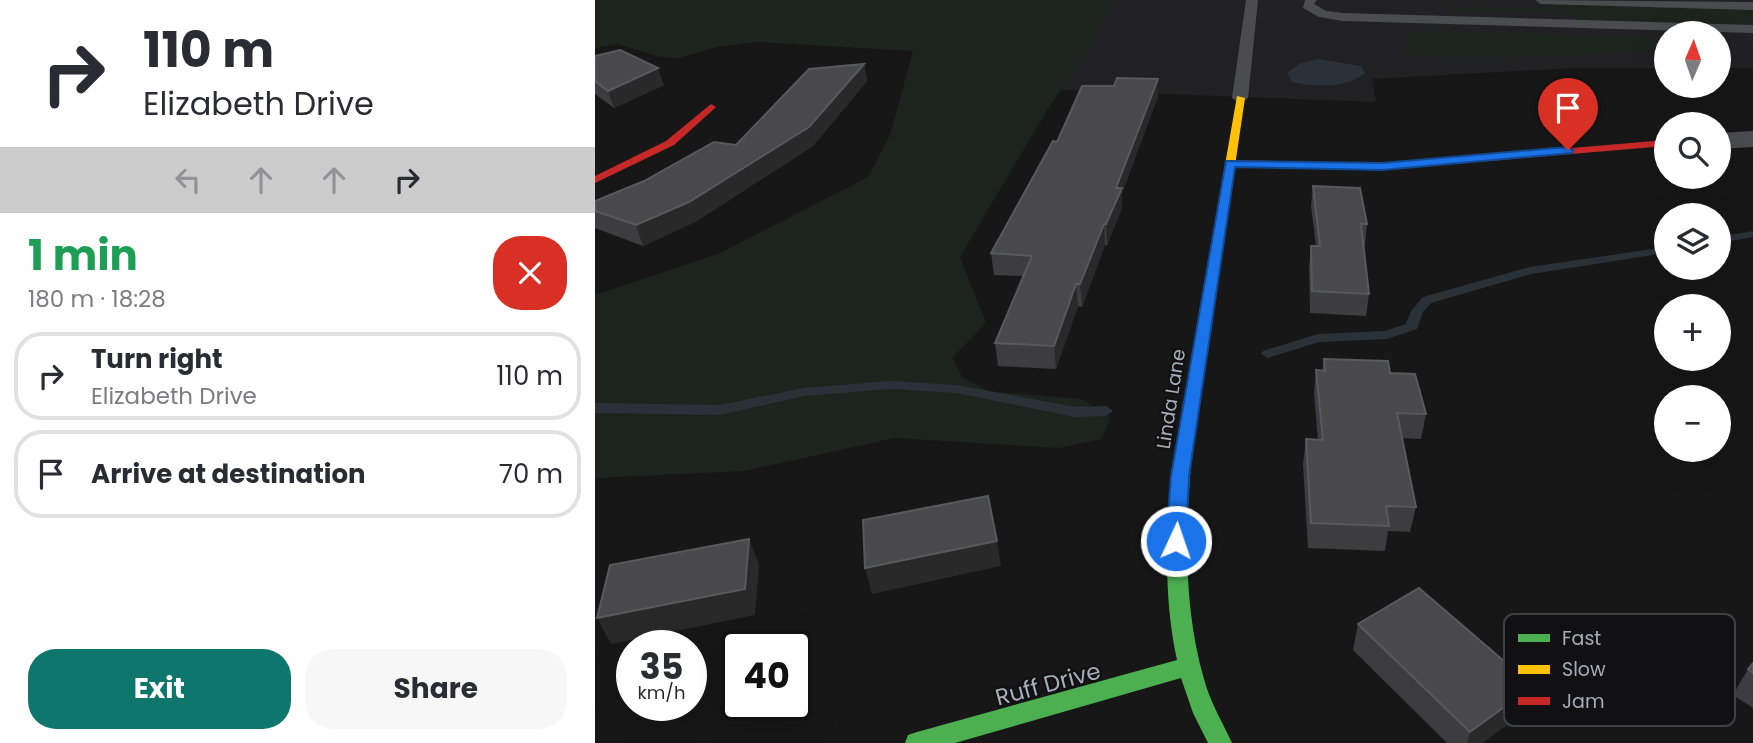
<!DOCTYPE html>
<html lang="en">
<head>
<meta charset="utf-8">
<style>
  body { margin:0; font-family:Poppins,sans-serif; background:#f7f7f7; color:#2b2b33; height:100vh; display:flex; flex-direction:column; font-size:26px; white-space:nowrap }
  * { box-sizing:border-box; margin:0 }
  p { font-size:23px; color:#7c7c81 }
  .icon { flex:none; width:38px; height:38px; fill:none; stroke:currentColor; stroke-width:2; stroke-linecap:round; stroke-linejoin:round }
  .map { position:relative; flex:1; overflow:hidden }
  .sheet { display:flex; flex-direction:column; background:#fff; width:595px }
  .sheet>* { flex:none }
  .hud { background:#fff; color:#2b2b33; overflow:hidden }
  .needle { width:46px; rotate:2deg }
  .fabs { position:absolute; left:1059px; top:21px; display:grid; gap:14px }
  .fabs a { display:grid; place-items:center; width:77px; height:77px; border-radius:50%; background:#fff; box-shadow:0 7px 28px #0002; font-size:35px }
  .speed { position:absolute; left:21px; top:630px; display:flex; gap:14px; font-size:35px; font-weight:700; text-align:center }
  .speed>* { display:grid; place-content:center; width:91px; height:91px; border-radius:50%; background:#fff; box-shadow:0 7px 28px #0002; line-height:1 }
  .speed small { font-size:18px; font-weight:400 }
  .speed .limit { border:4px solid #111; border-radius:10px; background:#fff; color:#111 }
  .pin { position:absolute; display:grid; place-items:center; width:60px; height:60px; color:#fff; margin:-72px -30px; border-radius:50% 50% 50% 0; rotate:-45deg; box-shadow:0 0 7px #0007 }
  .pin .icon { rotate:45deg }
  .me { position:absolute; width:77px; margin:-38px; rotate:3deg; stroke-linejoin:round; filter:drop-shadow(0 0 5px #0008) }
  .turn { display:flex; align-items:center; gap:24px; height:147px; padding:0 28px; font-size:32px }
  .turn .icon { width:91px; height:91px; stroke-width:2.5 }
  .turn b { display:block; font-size:49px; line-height:60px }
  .lanes { display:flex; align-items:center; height:66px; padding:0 28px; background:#0003; justify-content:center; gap:35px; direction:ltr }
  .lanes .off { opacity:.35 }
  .round { display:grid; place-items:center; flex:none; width:74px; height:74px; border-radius:28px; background:#f7f7f7 }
  .overview { display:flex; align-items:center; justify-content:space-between; height:119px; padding:0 28px }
  h1 { font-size:42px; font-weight:700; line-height:52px; color:#1e9e55 }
  .primary-button { display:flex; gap:14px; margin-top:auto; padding:14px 28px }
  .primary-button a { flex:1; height:80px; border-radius:28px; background:#0f766e; color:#fff; font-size:28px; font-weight:700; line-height:80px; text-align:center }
  .primary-button a+a { background:#f7f7f7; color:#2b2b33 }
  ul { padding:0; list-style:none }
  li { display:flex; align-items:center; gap:21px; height:88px; margin:0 14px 10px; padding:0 14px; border:4px solid #e1e1e2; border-radius:28px }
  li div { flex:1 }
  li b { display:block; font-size:26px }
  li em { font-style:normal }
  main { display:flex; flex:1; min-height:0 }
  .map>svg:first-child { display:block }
  .built { fill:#212123 }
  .green { fill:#1d241e }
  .water { fill:#2a3239 }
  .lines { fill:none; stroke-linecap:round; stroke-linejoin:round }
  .stream { fill:#2a3239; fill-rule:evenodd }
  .lane { fill:#4b4c50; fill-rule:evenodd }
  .street { fill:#4b4c50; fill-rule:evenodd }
  .fast { fill:#4caf50; fill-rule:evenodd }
  .slow { fill:#ffc107; fill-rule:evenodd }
  .jam { fill:#c62828; fill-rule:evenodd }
  .wall { fill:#3d3d3f }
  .shaded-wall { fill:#29292a }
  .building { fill:#49494c; stroke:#58595d; stroke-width:2 }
  .route { fill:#1a73e8; stroke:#114b97; stroke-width:2 }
  .labels { text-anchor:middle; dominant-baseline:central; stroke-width:5; stroke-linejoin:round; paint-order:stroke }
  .street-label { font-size:19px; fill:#a8adb8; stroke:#111113 }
  .near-street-label { font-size:23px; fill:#a8adb8; stroke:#111113 }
  .key { fill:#111113; stroke:#3e4045; stroke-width:2 }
  .key-label { font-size:19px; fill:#a8adb8 }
</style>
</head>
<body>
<main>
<section class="sheet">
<div class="hud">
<div class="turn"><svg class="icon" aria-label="right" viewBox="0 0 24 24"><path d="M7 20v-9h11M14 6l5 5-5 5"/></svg><div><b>110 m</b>Elizabeth Drive</div></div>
<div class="lanes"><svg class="icon off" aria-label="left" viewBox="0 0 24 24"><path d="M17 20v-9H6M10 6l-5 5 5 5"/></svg><svg class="icon off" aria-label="ahead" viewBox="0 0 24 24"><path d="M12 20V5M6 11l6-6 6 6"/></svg><svg class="icon off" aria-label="ahead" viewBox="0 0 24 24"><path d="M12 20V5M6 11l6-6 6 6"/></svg><svg class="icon" aria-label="right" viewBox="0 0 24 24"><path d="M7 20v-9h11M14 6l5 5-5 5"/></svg></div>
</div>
<div class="overview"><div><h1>1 min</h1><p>180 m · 18:28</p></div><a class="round" style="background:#d93025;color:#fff"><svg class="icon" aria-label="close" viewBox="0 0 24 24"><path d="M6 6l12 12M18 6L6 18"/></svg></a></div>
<ul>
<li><svg class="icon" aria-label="right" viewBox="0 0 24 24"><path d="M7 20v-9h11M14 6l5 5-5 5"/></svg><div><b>Turn right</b><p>Elizabeth Drive</p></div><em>110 m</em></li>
<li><svg class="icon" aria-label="arrive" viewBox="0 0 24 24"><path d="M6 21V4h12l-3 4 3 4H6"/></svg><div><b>Arrive at destination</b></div><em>70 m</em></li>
</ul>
<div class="primary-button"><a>Exit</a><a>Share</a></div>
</section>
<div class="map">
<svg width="1158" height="743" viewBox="0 0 1158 743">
  <rect width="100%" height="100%" fill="#171717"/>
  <path class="built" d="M519,0H1158V68H1124V33H1071V68H979L777,79L781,102L466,90Z"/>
  <path class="green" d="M0,0H519L489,56L452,110L365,257L391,323L357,358L368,378L397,392L487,399L515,418L507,439L464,448L300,438L149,471L0,478V295L125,253L273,177L295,135L318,51L161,42L121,47L84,58L65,57L22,44L0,48Z
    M961,4L969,13L852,10L851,6L950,9Z
    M967,4L1158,9V26L980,21Z
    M817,30L1071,38V51L918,57H823L807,51L815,38L810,34Z"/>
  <path class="water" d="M722,59L766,66L770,73C750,89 721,87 697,82L692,73L704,64Z"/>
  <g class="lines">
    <path class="stream" d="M1158,231V237L1124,243V237Z
      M1071,247V253L936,274L836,303L828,312L822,329L792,339L724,342L673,358L666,354L668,351L723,334L790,331L811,324L816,311L828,297L935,267Z
      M296,381L362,385L480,407L511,406L518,411L511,416L480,417L362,393L296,389L209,396L125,415L0,413V403L125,405L209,388Z"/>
    <path class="lane" d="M651,0H663L653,98L645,103L637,98Z
      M710,0H722L719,4L731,11L748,13L1158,25V33L748,21L724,17L708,8Z
      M940,0L1158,2V10L946,4Z"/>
    <path class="street" d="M1158,131V147L1124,149V133Z"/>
    <path class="fast" d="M587,458L593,460L596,464C590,536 589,610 609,679C615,702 627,721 637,743H613L598,713L586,678L360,743H310L313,735L322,732L582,660C568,596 571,529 578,464L581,460Z"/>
    <path class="slow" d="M642,96L650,98L596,464L593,468H581L578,464Z"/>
    <path class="jam" d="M116,104L121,107L119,109L79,145L0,183V176L71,141Z
      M1071,140V146L787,170L635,166L629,163L635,160L787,164Z"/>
  </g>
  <path class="wall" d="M0,56L69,85L19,108L0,94Z
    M269,64L272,81L218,146L100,222L48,246L0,228V201L141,145Z
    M563,96L527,193V208L512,245H510L487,307L483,306L461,369L403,366L400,343L428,276L399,275L396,253L462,142Z
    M718,186L772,224L770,245H768L774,294L771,316L715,313L714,267L716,246H721L716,206Z
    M729,359L795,373L831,414L826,439L807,438L821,507L815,532L793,531L790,551L713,548L708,464L711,439L723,440L719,394L721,370L727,371Z
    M763,624L938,686L929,712L887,743H852L758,650Z
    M1158,663V708L1138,695L1153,669Z"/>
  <path class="shaded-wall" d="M269,64L272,81L218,146L100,222L48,246L41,225Z
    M63,68L69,85L19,108L13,91Z
    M563,79V96L527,193V208L512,245L511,224L521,188Z
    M509,224L510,245L487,307L485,284Z
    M481,284L483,306L461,369L459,346Z
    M154,539L164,564L160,615L16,644L2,618Z
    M402,541L406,566L277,594L270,568Z
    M938,686L929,712L887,743H872L875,732Z"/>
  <path class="building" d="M25,50L63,68L13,91L0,81V56Z
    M269,64L214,127L94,202L41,225L0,211V201L49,181L119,142L141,145L214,69Z
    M522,78L563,79L521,188H527L511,224H509L485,284H481L459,346L400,343L437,256L396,253L458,141L462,142L487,86H519Z
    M718,186L765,188L772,224H766L774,294L717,291L716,246H725Z
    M729,359L793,361L795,373L820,374L831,414L802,413L821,507L791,506L794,526L716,523L711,439L728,440L721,370L730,371Z
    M393,496L402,541L270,568L268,520Z
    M154,539L150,589L2,618L15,565Z
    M824,588L938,686L875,732L763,624Z
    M1158,663V673L1153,669Z"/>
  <path class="route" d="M973,147L978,150L977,153L787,170L640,167L594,476L591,541L588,546H574L571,541L576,476L631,161L787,163Z"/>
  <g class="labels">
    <g class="street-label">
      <text transform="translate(576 399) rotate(-81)">Linda Lane</text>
    </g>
    <g class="near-street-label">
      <text transform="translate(453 684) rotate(-15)">Ruff Drive</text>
    </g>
  </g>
  <rect x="909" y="614" width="231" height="112" rx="10" class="key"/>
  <rect x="923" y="634" width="32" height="8" fill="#4caf50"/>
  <rect x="923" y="665" width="32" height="9" fill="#ffc107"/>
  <rect x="923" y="697" width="32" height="8" fill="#c62828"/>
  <g class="key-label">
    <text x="967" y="645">Fast</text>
    <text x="967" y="676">Slow</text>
    <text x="967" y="708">Jam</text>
  </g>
</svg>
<div class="fabs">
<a><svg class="needle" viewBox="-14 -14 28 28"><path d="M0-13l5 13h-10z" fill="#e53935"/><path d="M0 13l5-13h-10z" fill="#7c7c81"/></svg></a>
<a><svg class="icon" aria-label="search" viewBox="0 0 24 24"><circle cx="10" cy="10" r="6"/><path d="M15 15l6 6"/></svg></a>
<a><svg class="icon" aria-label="layers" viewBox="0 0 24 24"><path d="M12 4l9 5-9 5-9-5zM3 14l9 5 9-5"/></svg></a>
<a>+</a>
<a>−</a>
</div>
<div class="speed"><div>35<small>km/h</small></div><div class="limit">40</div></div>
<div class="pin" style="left:973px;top:150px;background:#d93025"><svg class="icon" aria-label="arrive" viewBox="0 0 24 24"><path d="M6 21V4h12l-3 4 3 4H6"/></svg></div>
<svg class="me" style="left:581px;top:541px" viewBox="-20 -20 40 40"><circle r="17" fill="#1a73e8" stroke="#fff" stroke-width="3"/><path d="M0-11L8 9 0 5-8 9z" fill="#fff"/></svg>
</div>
</main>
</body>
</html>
